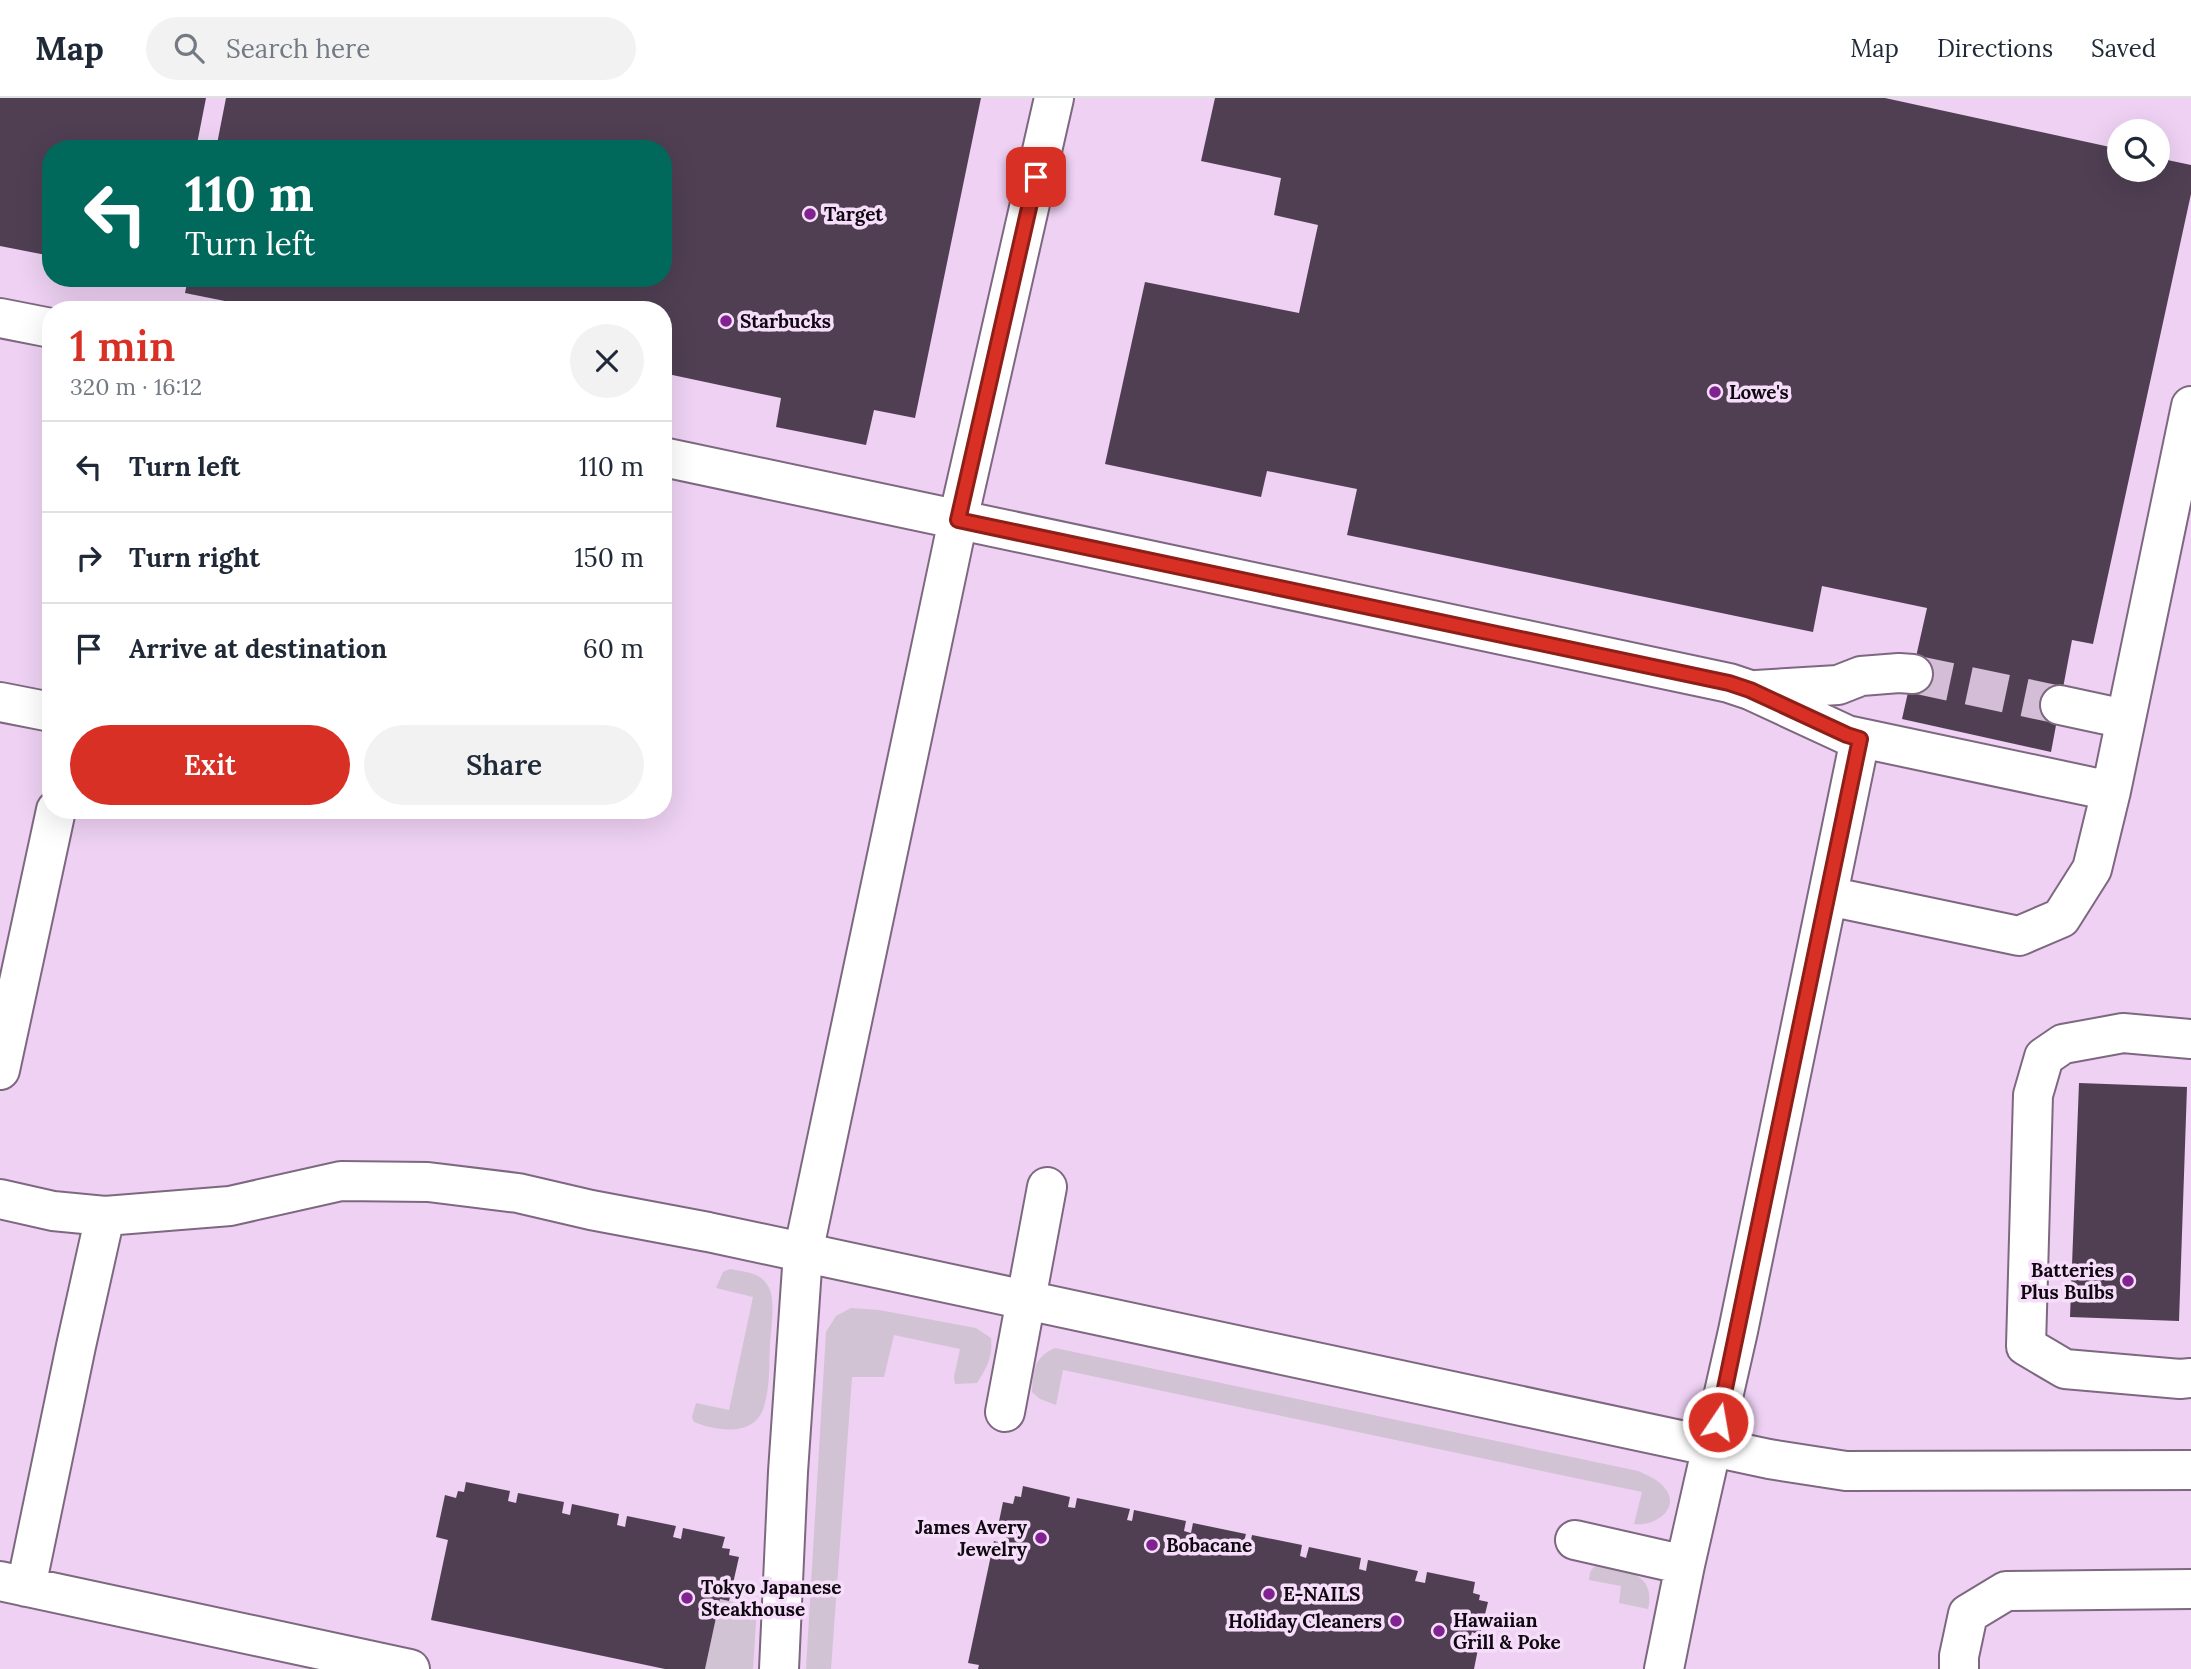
<!DOCTYPE html>
<html lang="en">
<head>
<meta charset="utf-8">
<style>
  body { margin:0; font-family:Lora,serif; background:#f2f2f3; color:#1f2937; height:100vh; display:flex; flex-direction:column; font-size:26px; white-space:nowrap }
  * { box-sizing:border-box; margin:0 }
  p { font-size:23px; color:#747a83 }
  .icon { flex:none; width:38px; height:38px; fill:none; stroke:currentColor; stroke-width:2; stroke-linecap:round; stroke-linejoin:round }
  .map { position:relative; flex:1; overflow:hidden }
  .side { position:absolute; left:42px; top:203px; width:630px; height:518px; display:flex; flex-direction:column; background:#fff; border-radius:28px; box-shadow:0 7px 28px #0002 }
  .side>* { flex:none }
  .top-card { position:absolute; left:42px; top:42px; width:630px; height:147px; border-radius:28px; box-shadow:0 7px 28px #0002; background:#00695c; color:#fff; overflow:hidden }
  .fabs { position:absolute; left:2107px; top:21px; display:grid; gap:14px }
  .fabs a { display:grid; place-items:center; width:63px; height:63px; border-radius:50%; background:#fff; box-shadow:0 7px 28px #0002; font-size:35px }
  .pin { position:absolute; display:grid; place-items:center; width:60px; height:60px; color:#fff; margin:-30px; border-radius:14px; box-shadow:0 4px 10px #0006 }
  .me { position:absolute; width:77px; margin:-38px; rotate:12deg; stroke-linejoin:round; filter:drop-shadow(0 0 5px #0008) }
  .turn { display:flex; align-items:center; gap:24px; height:147px; padding:0 28px; font-size:32px }
  .turn .icon { width:91px; height:91px; stroke-width:2.5 }
  .turn b { display:block; font-size:49px; line-height:60px }
  .round { display:grid; place-items:center; flex:none; width:74px; height:74px; border-radius:37px; background:#f2f2f3 }
  .overview { display:flex; align-items:center; justify-content:space-between; height:119px; padding:0 28px }
  h1 { font-size:42px; font-weight:600; line-height:52px; color:#d93025 }
  .action { display:flex; gap:14px; margin-top:auto; padding:14px 28px }
  .action a { flex:1; height:80px; border-radius:42px; background:#d93025; color:#fff; font-size:28px; font-weight:600; line-height:80px; text-align:center }
  .action a+a { background:#f2f2f3; color:#1f2937 }
  ul { padding:0; list-style:none }
  li { display:flex; align-items:center; gap:21px; height:91px; padding:0 28px; border-top:2px solid #e0e1e3 }
  li div { flex:1 }
  li b { display:block; font-size:26px }
  li em { font-style:normal }
  header { display:flex; align-items:center; gap:42px; box-sizing:border-box; height:98px; padding:0 35px; background:#fff; border-bottom:2px solid #e0e1e3 }
  header strong { font-size:33px }
  nav { display:flex; gap:38px; margin-inline-start:auto; font-size:24px }
  .search { width:490px; height:63px; background:#f2f2f3; display:flex; align-items:center; gap:18px; box-sizing:border-box; padding:0 24px; border-radius:38px; color:#747a83; font-size:26px }
  .map>svg:first-child { display:block }
  .built { fill:#eed1f3; fill-rule:evenodd }
  .green { fill:#d1c3d4 }
  .building { fill:#503f53 }
  .lines { fill:none; stroke-linecap:round; stroke-linejoin:round }
  .minor-tunnel { stroke:#d4bed7; stroke-width:38; stroke-dasharray:38 19; stroke-linecap:butt }
  .minor-casing { stroke:#7d6880; stroke-width:42 }
  .minor { stroke:#fff; stroke-width:38 }
  .route-casing { stroke:#8d1f18; stroke-width:18 }
  .route { stroke:#d93025; stroke-width:12 }
  .poi-dot { fill:#802390; stroke:#f6defa; stroke-width:2.5 }
  .labels { text-anchor:middle; dominant-baseline:central; stroke-width:7; stroke-linejoin:round; paint-order:stroke }
  .poi-label { font-size:19px; font-weight:bold; fill:#100811; stroke:#f6defa; text-anchor:start }
</style>
</head>
<body>
<header>
<strong>Map</strong>
<div class="search"><svg class="icon" aria-label="search" viewBox="0 0 24 24"><circle cx="10" cy="10" r="6"/><path d="M15 15l6 6"/></svg>Search here</div>
<nav><a>Map</a><a>Directions</a><a>Saved</a></nav>
</header>
<div class="map">
<svg width="2191" height="1571" viewBox="0 0 2191 1571">
  <rect width="100%" height="100%" fill="#f6defa"/>
  <path class="built" d="M0,0H2191V1571H0ZM2119,33H2158V72H2119ZM51,51H663V180H51ZM51,212H663V712H51Z"/>
  <path class="green" d="M730,1171C745,1174 760,1174 768,1188C776,1200 771,1231 770,1246C769,1265 770,1286 765,1305C758,1339 719,1334 694,1324L692,1319L696,1305L729,1312L753,1199L716,1190L723,1174Z
    M851,1210L879,1212L976,1230L991,1240C993,1259 987,1269 977,1285L955,1286L954,1279L960,1251L894,1237L884,1279H852L831,1571H806L826,1234L836,1218Z
    M1055,1250L1638,1373C1649,1378 1660,1382 1667,1393C1679,1413 1652,1429 1634,1426L1642,1394L1063,1272L1056,1307L1040,1301L1032,1294C1033,1273 1034,1259 1055,1250Z
    M1602,1466C1628,1474 1656,1476 1648,1511L1619,1505L1621,1488L1589,1482C1590,1472 1592,1468 1602,1466Z
    M720,1501L757,1509L753,1571H705Z"/>
  <path class="building" d="M0,0H206L196,51H51V158L0,148Z
    M226,0H981L915,320L874,312L866,347L776,329L781,300L663,275V212H269L185,195L188,180H663V51H216Z
    M1215,0H1885L2119,51V72H2158V60L2191,67V96L2093,546L2072,542L2051,654L1902,621L1927,510L1822,488L1813,534L1347,437L1357,391L1267,373L1261,399L1105,366L1145,184L1299,215L1318,127L1274,117L1281,80L1201,63Z
    M2079,985L2187,989L2179,1223L2070,1219Z
    M466,1384L510,1393L508,1403L516,1405L518,1395L564,1404L562,1415L570,1417L572,1406L619,1416L617,1427L625,1429L627,1418L676,1428L673,1439L681,1441L683,1430L725,1439L722,1450L730,1451L729,1457L739,1459L729,1503L720,1501L705,1571H665L431,1522L448,1442L436,1439L445,1397L456,1400L458,1393L464,1394Z
    M1023,1388L1070,1399L1068,1409L1075,1410L1077,1400L1130,1411L1127,1422L1132,1423L1134,1412L1186,1423L1184,1433L1191,1435L1193,1425L1246,1436L1243,1447H1250L1252,1437L1302,1447L1300,1458L1306,1460L1309,1449L1361,1460L1359,1471L1366,1473L1368,1462L1418,1473L1415,1483L1425,1485L1427,1474L1475,1484L1473,1495L1480,1497L1479,1502L1488,1504L1480,1537L1472,1534L1469,1544L1479,1546L1474,1571H978L979,1567L968,1565L994,1443L1005,1446L1007,1435L997,1433L1003,1404L1013,1406L1015,1398L1021,1399Z"/>
  <g class="lines">
    <path class="minor-tunnel" d="M1913,576L2060,607"/>
    <g class="minor-casing">
      <path id="minor" d="M0,220L51,230
        M663,359L1729,585L1750,592L1847,637L2111,693
        M1756,592L1838,587L1861,578L1899,575L1913,576
        M0,604L51,614
        M2060,607L2125,621
        M1828,798L2019,838L2061,820L2092,771L2111,693L2191,308
        M2191,941L2123,935L2063,946L2044,959L2033,997L2026,1248L2065,1271L2180,1281L2191,1280
        M0,972L56,712
        M0,1101L53,1113L105,1118L230,1108L341,1083L428,1084L518,1095L591,1112L708,1134L1769,1361L1846,1373L2191,1372
        M1005,1314L1047,1089
        M1575,1442L1685,1467
        M0,1483L410,1571
        M26,1489L76,1248L105,1118
        M779,1571L788,1374L803,1155L958,422L1054,0
        M1664,1571L1685,1467L1738,1233L1860,641
        M1959,1571V1558L1968,1516L2006,1493L2191,1491"/>
    </g>
    <use href="#minor" class="minor"/>
  </g>
  <g class="lines">
    <g class="route-casing">
      <path id="route" d="M1036,79L958,422L1729,585L1750,592L1847,637L1860,641L1718,1324"/>
    </g>
    <use href="#route" class="route"/>
  </g>
  <g class="poi-dot">
    <circle cx="810" cy="116" r="7"/>
    <circle cx="726" cy="223" r="7"/>
    <circle cx="1715" cy="294" r="7"/>
    <circle cx="2128" cy="1183" r="7"/>
    <circle cx="1041" cy="1440" r="7"/>
    <circle cx="1152" cy="1447" r="7"/>
    <circle cx="1269" cy="1496" r="7"/>
    <circle cx="687" cy="1500" r="7"/>
    <circle cx="1396" cy="1523" r="7"/>
    <circle cx="1439" cy="1533" r="7"/>
  </g>
  <g class="labels">
    <g class="poi-label">
      <text x="824" y="116">Target</text>
      <text x="740" y="223">Starbucks</text>
      <text x="1729" y="294">Lowe's</text>
      <text x="2114" y="1172" text-anchor="end">Batteries<tspan x="2114" dy="22">Plus Bulbs</tspan></text>
      <text x="1027" y="1429" text-anchor="end">James Avery<tspan x="1027" dy="22">Jewelry</tspan></text>
      <text x="1166" y="1447">Bobacane</text>
      <text x="701" y="1489">Tokyo Japanese<tspan x="701" dy="22">Steakhouse</tspan></text>
      <text x="1283" y="1496">E-NAILS</text>
      <text x="1453" y="1522">Hawaiian<tspan x="1453" dy="22">Grill &amp; Poke</tspan></text>
      <text x="1382" y="1523" text-anchor="end">Holiday Cleaners</text>
    </g>
  </g>
</svg>
<div class="fabs">
<a><svg class="icon" aria-label="search" viewBox="0 0 24 24"><circle cx="10" cy="10" r="6"/><path d="M15 15l6 6"/></svg></a>
</div>
<div class="pin" style="left:1036px;top:79px;background:#d93025"><svg class="icon" aria-label="arrive" viewBox="0 0 24 24"><path d="M6 21V4h12l-3 4 3 4H6"/></svg></div>
<svg class="me" style="left:1718px;top:1324px" viewBox="-20 -20 40 40"><circle r="17" fill="#d93025" stroke="#fff" stroke-width="3"/><path d="M0-11L8 9 0 5-8 9z" fill="#fff"/></svg>
<div class="top-card">
<div class="turn"><svg class="icon" aria-label="left" viewBox="0 0 24 24"><path d="M17 20v-9H6M10 6l-5 5 5 5"/></svg><div><b>110 m</b>Turn left</div></div>
</div>
<section class="side">
<div class="overview"><div><h1>1 min</h1><p>320 m · 16:12</p></div><a class="round"><svg class="icon" aria-label="close" viewBox="0 0 24 24"><path d="M6 6l12 12M18 6L6 18"/></svg></a></div>
<ul>
<li><svg class="icon" aria-label="left" viewBox="0 0 24 24"><path d="M17 20v-9H6M10 6l-5 5 5 5"/></svg><div><b>Turn left</b></div><em>110 m</em></li>
<li><svg class="icon" aria-label="right" viewBox="0 0 24 24"><path d="M7 20v-9h11M14 6l5 5-5 5"/></svg><div><b>Turn right</b></div><em>150 m</em></li>
<li><svg class="icon" aria-label="arrive" viewBox="0 0 24 24"><path d="M6 21V4h12l-3 4 3 4H6"/></svg><div><b>Arrive at destination</b></div><em>60 m</em></li>
</ul>
<div class="action"><a>Exit</a><a>Share</a></div>
</section>
</div>
</body>
</html>
